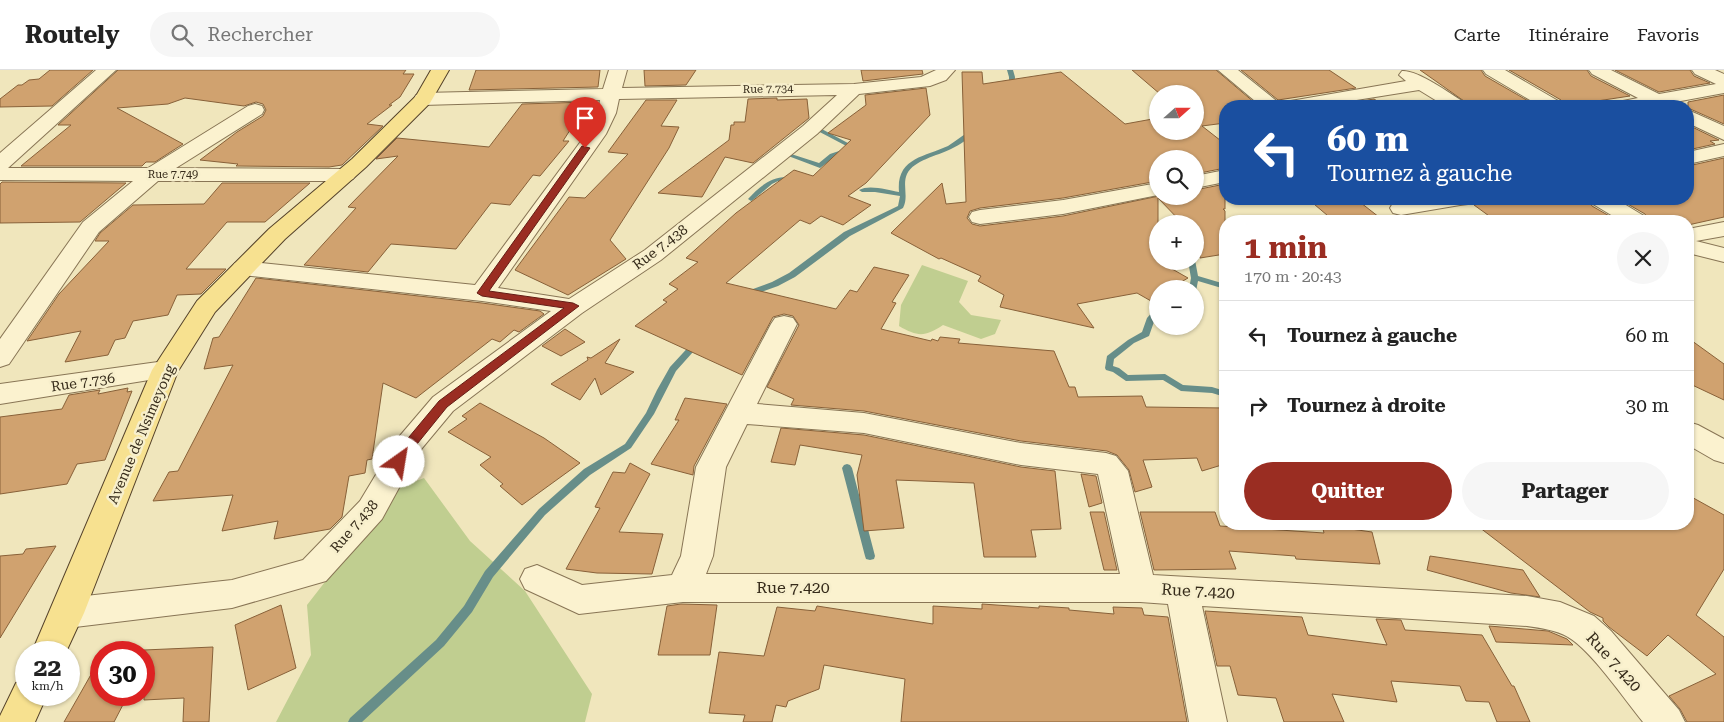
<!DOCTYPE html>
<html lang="fr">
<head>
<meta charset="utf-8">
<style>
  body { margin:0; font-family:"Roboto Serif",serif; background:#f6f6f6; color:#222; height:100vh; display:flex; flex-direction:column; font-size:19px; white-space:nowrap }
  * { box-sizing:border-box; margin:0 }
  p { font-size:16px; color:#767676 }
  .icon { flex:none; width:28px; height:28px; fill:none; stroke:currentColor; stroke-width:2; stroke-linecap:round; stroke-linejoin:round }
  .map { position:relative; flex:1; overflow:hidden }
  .panel { position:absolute; left:1219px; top:145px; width:475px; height:315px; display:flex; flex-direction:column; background:#fff; border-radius:20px; box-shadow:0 1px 4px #0004 }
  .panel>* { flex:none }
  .guide { position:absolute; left:1219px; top:30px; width:475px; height:105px; border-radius:20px; box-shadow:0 1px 4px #0004; background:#1a4fa0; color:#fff; overflow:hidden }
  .needle { width:32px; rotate:69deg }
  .controls { position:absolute; left:1149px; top:15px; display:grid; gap:10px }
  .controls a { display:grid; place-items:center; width:55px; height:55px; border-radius:50%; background:#fff; box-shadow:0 1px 4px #0004; font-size:25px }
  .speed { position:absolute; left:15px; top:571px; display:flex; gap:10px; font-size:25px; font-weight:700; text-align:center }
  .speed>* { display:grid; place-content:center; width:65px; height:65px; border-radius:50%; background:#fff; box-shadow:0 1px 4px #0004; line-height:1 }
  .speed small { font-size:12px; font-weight:400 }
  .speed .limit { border:8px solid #d22; background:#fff; color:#111 }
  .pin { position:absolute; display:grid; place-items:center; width:42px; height:42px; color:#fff; margin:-51px -21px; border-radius:50% 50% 50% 0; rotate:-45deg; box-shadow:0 0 5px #0007 }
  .pin .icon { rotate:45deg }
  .me { position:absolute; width:55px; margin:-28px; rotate:32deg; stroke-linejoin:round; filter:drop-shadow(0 0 4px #0008) }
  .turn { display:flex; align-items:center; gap:18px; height:105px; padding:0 25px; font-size:22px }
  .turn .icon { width:65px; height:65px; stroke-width:2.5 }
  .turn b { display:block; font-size:35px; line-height:42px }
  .round { display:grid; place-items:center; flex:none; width:52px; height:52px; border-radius:26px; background:#f6f6f6 }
  .summary { display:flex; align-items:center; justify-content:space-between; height:85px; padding:0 25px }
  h1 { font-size:30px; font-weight:700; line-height:38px; color:#9a2d22 }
  .primary-button { display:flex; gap:10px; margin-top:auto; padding:10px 25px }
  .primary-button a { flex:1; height:58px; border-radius:30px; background:#9a2d22; color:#fff; font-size:20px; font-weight:700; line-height:58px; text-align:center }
  .primary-button a+a { background:#f6f6f6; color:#222 }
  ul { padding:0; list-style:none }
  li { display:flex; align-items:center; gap:15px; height:70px; padding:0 25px; border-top:1px solid #e0e0e0 }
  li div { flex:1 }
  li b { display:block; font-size:19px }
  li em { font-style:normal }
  header { display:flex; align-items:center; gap:30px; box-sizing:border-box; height:70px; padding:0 25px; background:#fff; border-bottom:1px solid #e0e0e0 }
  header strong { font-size:24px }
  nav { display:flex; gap:28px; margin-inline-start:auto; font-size:18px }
  .search { width:350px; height:45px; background:#f6f6f6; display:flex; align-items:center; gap:12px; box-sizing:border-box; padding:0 18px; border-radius:28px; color:#767676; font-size:19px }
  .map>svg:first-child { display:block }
  .green { fill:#c0ce90 }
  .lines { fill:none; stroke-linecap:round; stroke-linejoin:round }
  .stream { fill:#678e89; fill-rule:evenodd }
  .building { fill:#d0a26f; stroke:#886139 }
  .minor-casing { stroke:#887555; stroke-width:2 }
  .major-casing { stroke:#55422a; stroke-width:2 }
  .minor { fill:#fbf2cf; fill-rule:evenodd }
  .major { fill:#f7e190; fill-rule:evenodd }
  .route { fill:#9a2d22; stroke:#641d16 }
  .labels { text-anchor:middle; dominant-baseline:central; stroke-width:5; stroke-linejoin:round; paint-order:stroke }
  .far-street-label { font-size:11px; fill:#362b1a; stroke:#f7efcc }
  .street-label { font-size:14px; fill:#362b1a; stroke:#f7efcc }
  .near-street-label { font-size:16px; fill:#362b1a; stroke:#f7efcc }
</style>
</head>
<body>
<header>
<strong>Routely</strong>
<div class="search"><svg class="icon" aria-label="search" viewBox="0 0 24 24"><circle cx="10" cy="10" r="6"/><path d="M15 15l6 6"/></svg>Rechercher</div>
<nav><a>Carte</a><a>Itinéraire</a><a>Favoris</a></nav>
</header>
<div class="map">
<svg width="1724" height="652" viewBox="0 0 1724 652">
  <rect width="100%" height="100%" fill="#f0e6bc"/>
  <path class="green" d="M922,195L968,211L959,232L971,245L1001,250L995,264L981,269L943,255C925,267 918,267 899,256L901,235Z
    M424,408L470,471L525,521L592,624L585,652H276L311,585L307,535L398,418Z"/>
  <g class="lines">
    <path class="stream" d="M1007,0H1013L1015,7L1014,20L1009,19V7Z
      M814,57H818L859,79L854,80L814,59Z
      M971,60L976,61C969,68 960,75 951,79C937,86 914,90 907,104C902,115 909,127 903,138L850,166L795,207L778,216L748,227H742L741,225L742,223L772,212L789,203L844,162L898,136L900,126L875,122H862L859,120C869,114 888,120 899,122C896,88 924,87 948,76C956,71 963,65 971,60Z
      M845,79L852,82L849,84H839L820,98L783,84L786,82L788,83L819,93L830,84Z
      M786,107L788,108L793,115L792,116H788L784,111H778L772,114L753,130L751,131L748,129C758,118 770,107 786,107Z
      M1195,190L1198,206L1225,214V219L1198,211L1196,221L1195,219H1189L1191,208L1188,191H1195Z
      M1155,239H1158V246L1155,249L1149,266L1134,273L1114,289L1113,296L1119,298L1128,305L1165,304L1183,315L1212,317L1225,321V327L1212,323L1181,321L1163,310L1126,311L1113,302L1106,300L1105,298L1107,286L1128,270L1142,262L1147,248Z
      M697,270L701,273L676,301L654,344L631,378L590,405L545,445L493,507L472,542L444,576L362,652H348L350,648L436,570L464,536L485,501L539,439L584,399L625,374L646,343L657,320L670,297L694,271Z
      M847,394L850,395L852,398L875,486L874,489L870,490L866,489L865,486L842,398L844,395Z"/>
  </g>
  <path class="building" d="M50,0H93L52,36L0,37V29L18,15H22L29,10L39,9Z
    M118,0H406L403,4H414L400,27L389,35H392L367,54L383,56L342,95L329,97L236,96L238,94L200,90L237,62L263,46L266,40L263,34L256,32L244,36L185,28L168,34L117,38L183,74L155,92H146L142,96H21L71,55H58Z
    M476,0H600L598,17L469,20Z
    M644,0H696L686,15L645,16Z
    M861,0H922L923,4L863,11Z
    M1132,0H1216L1255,33L1244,36H1225V53L1202,56L1225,74V98L1195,104V89H1158V111L1063,128L980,138L970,141L967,148L972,154L980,156L1063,146L1159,126H1195V120L1225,114V139H1223L1225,141V184L1200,188L1198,169L1195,166V154H1183L1158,128V191L1188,208L1169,219H1158V235L1137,223L1077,234L1094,258L1000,237L1004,225L978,211L981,206L941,188L939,189L891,163L942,113L946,134L966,132L962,2H982L983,14L1061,2L1125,54L1158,48V61H1195V24H1160Z
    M1241,0H1329L1356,18L1278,30Z
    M1420,0H1481L1485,6L1537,36H1471Z
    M1509,0H1587L1591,6L1630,26L1564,36L1561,30Z
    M1615,0H1690L1694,6L1710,13L1659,22Z
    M926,18L930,45L866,113L848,126L871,135L843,155L821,146L810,154L800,150L726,213L836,239L850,220L857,222L874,197L909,205L892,232L896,233L881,259L931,271L932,269L938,271L940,267L960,269L958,273L1054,281L1069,317H1075L1078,327L1142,326L1146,337L1225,338V394L1202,401L1197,388L1143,390L1152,417L1135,422L1129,400L1117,385L1107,381L1021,371L864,341L791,335L794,329L767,317L799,255L793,246L784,244L773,247L742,305L635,256L667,232L663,230L678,219L669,214L698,192L686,188L736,143L794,100L813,106L851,70L828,63L866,35L865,25Z
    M1724,25V54L1688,38V32Z
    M777,28V30L807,29L809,48L753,93L725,87L702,127L658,123L729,70L731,55H734V52H745L748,29Z
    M1374,29L1385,36L1336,35Z
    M646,30H677L661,56L679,57L669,78L610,170L626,189L568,225L515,200L569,127L585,128L628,84L608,82Z
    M588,32L563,71H569L540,106L533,105L510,135L491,133L456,179L391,174L368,202L304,195L356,138L348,137L398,86L376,89L397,68L489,77L522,34Z
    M1688,55L1719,70L1710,71L1715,74L1688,80Z
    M1724,88V147L1688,155V151H1649L1645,144L1619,129H1688V96Z
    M2,112L126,113L80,152L0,153V114Z
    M222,113H310L265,152H227L186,199H226L201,224L177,225L168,245L133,251L125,268L115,270L108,285L65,292L81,261L27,271L59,224L109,171H95L100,163L133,135L204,134Z
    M1308,129H1356L1384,151H1334Z
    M1508,129H1588L1592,136L1618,151H1541L1536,147L1513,151H1496L1474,135Z
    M256,208L482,233L540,241L544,244L519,262L514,260L500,272L492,269L416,328L383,313L372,389L367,390L365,403L349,406L342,447L330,459L274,469L278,451L222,461L233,425L153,431L169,402L178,401L233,295L204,299L213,268L219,267Z
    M565,259L585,272L561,286L542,276Z
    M1688,268L1724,294V330L1688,313Z
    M620,269L605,293L634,302L601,325L595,308L580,330L551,314L588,290L587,287L591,288Z
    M128,318L127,322L132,321L105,390L77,394L67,414L0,424V347L62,339L69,325L100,320L98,324Z
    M685,328L727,334L694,396L693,405L651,394L679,350H675Z
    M480,333L544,368L580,393L522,435L500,416L503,414L480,395L491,387L448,362L467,349L462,346Z
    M781,358L864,365L1021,397L1055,401L1061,459L1031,460L1036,487H984L974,413L896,410L904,458L864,461L857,405L862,385L800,375L795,395L771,392Z
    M630,393L650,404L619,462L663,464L652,504L597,503L566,499L600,438L595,437L613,402L625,403Z
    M1081,404L1096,406L1102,433L1089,437Z
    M1688,425L1724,445V499L1696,545L1724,567V652H1687L1680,639L1669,626L1716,604L1668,565L1647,586L1609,557L1603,551V548L1590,542L1475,454H1688Z
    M1090,442H1104L1117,500H1104Z
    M1140,442H1215L1220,456L1324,463L1322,455L1372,462L1380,494L1296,489L1295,486L1229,481L1236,499L1154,500Z
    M56,476L0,568V486L23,484L26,479Z
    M1430,486L1523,500L1540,527L1511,523L1427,500Z
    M681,534L717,535L710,585H658L667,536Z
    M982,534L1039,538V536L1069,538V540L1114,544L1113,537L1142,538L1144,545L1168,547L1187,652H901L905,609L824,595L819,619L788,631L786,637L776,635L772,652H743L745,645L709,643L719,582L764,586L777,537L815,541L817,536L933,554V536L982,539Z
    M281,535L296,598L248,620L235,555Z
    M1205,541L1302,547L1308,565L1387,575L1376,549L1401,550L1405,560L1482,565L1512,616H1514L1530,652H1497L1489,632L1466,631L1460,616L1391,611L1397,632L1332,624L1344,652H1284L1276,628L1238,625L1230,596H1217Z
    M1489,556L1548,561L1567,569L1573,575L1496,572Z
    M213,577L209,652H183L184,628L144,630V580Z
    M101,587V625H128L114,652H64Z"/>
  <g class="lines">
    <g class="minor-casing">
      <path id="minor" d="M96,0H116L8,98H148L248,36L255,34L262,36L264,40L262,44L176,98L346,99L353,101L356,105L353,109L346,111H158L99,162L9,294L0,297V269L83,152L133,111L0,110V83Z
        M609,0H627L622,18L854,14L921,7L936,0H955L946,10L930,16L859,24L817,64L661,190L582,243L453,341L418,383L382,449L326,511L232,538L67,558L55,553L50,543L55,533L67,528L232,510L303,490L360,431L398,368L433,327L551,241L482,231L243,205L235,203L231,198L235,193L243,191L475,215L587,63L598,43L600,30L423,35L416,33L414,29L416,25L423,23L603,19ZM837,25L803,56L645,180L569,229L498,218L606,64L616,43L619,29Z
        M1218,0H1238L1279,33L1406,11L1399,5L1402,1C1418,0 1449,23 1464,32L1466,36H1445L1419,20L1319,36H1261Z
        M1483,0H1505L1560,32L1562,36H1540L1486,4Z
        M1589,0H1611L1659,24L1716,14L1695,4L1692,0H1715L1724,4V23L1670,33L1668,36H1616L1618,32L1638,28L1592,4Z
        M1688,40L1724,56V70L1688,53Z
        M1724,74V86L1688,94V82Z
        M1225,100V112L1195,118V106Z
        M1158,113V125L1063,144L980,154L972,152L969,147L972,142L980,140L1063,130Z
        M1419,129H1471L1468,134L1460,135L1401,145L1393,143L1390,138L1393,133Z
        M1590,129H1616L1644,146L1647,151H1621L1593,134Z
        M1724,152V166L1696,171L1724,178V192L1688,183V159Z
        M784,246L793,248L797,254L757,334L864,343L1021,373L1106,383L1116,386L1128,401L1153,505L1527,526L1560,532L1594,546L1611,561L1679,640L1685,652H1643C1625,630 1590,579 1568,567C1556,560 1541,558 1527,556L1202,536L1227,652H1189L1168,534L1140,532H683L579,544L525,519L520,509L525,499L537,495L582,515L672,505L681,486L696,397L771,254L775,248ZM747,354L864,363L1021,395L1098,404L1120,504H706L713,486L726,397Z
        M165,291L174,294L178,300L174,306L0,334V314Z
        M1688,352L1698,355L1724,369V393L1714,390L1688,375Z"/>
    </g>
    <g class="major-casing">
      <path id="major" d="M431,0H449L430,33L366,97L285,169L215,242L178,301L84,543L66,582H32L152,300L197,231L269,159L352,89L416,26Z
        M26,609V625H47L35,652H0V646L16,613Z"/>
    </g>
    <use href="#minor" class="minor"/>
    <use href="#major" class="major"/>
  </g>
  <path class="route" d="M582,76L590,78L489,221L573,233L579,236L447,337L413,379L403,395H395L393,392L404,373L439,331L564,238L482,226L477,223Z"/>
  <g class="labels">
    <g class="far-street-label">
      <text transform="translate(768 19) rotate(-1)">Rue 7.734</text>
      <text x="173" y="104">Rue 7.749</text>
    </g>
    <g class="street-label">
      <text transform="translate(660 177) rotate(-37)">Rue 7.438</text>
      <text transform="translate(83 312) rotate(-8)">Rue 7.736</text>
      <text transform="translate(141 364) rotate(-67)">Avenue de Nsimeyong</text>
      <text transform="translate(354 456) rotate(-49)">Rue 7.438</text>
    </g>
    <g class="near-street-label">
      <text x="793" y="517">Rue 7.420</text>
      <text transform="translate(1198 521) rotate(3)">Rue 7.420</text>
      <text transform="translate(1614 592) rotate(48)">Rue 7.420</text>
    </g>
  </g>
</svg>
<div class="controls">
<a><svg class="needle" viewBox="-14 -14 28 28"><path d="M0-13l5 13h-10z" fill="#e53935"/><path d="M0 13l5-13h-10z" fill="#767676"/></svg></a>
<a><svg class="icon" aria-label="search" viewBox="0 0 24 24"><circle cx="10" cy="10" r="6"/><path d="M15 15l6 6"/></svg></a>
<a>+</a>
<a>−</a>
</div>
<div class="speed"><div>22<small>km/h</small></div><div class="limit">30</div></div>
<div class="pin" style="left:585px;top:78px;background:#d93025"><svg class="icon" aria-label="arrive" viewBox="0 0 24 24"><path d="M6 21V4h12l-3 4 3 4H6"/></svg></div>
<svg class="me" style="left:399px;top:392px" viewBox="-20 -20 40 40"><circle r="19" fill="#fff"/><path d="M0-13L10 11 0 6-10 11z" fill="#9a2d22"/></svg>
<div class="guide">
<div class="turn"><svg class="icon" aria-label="left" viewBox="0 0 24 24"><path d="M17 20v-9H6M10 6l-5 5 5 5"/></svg><div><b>60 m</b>Tournez à gauche</div></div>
</div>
<section class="panel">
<div class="summary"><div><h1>1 min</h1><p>170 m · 20:43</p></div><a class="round"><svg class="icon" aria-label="close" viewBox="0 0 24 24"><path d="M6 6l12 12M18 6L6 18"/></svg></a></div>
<ul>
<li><svg class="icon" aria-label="left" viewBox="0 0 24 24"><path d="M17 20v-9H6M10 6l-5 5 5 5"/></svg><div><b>Tournez à gauche</b></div><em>60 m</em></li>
<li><svg class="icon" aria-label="right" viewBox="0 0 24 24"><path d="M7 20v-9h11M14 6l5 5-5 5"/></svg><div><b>Tournez à droite</b></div><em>30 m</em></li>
</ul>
<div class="primary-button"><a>Quitter</a><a>Partager</a></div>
</section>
</div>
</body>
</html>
